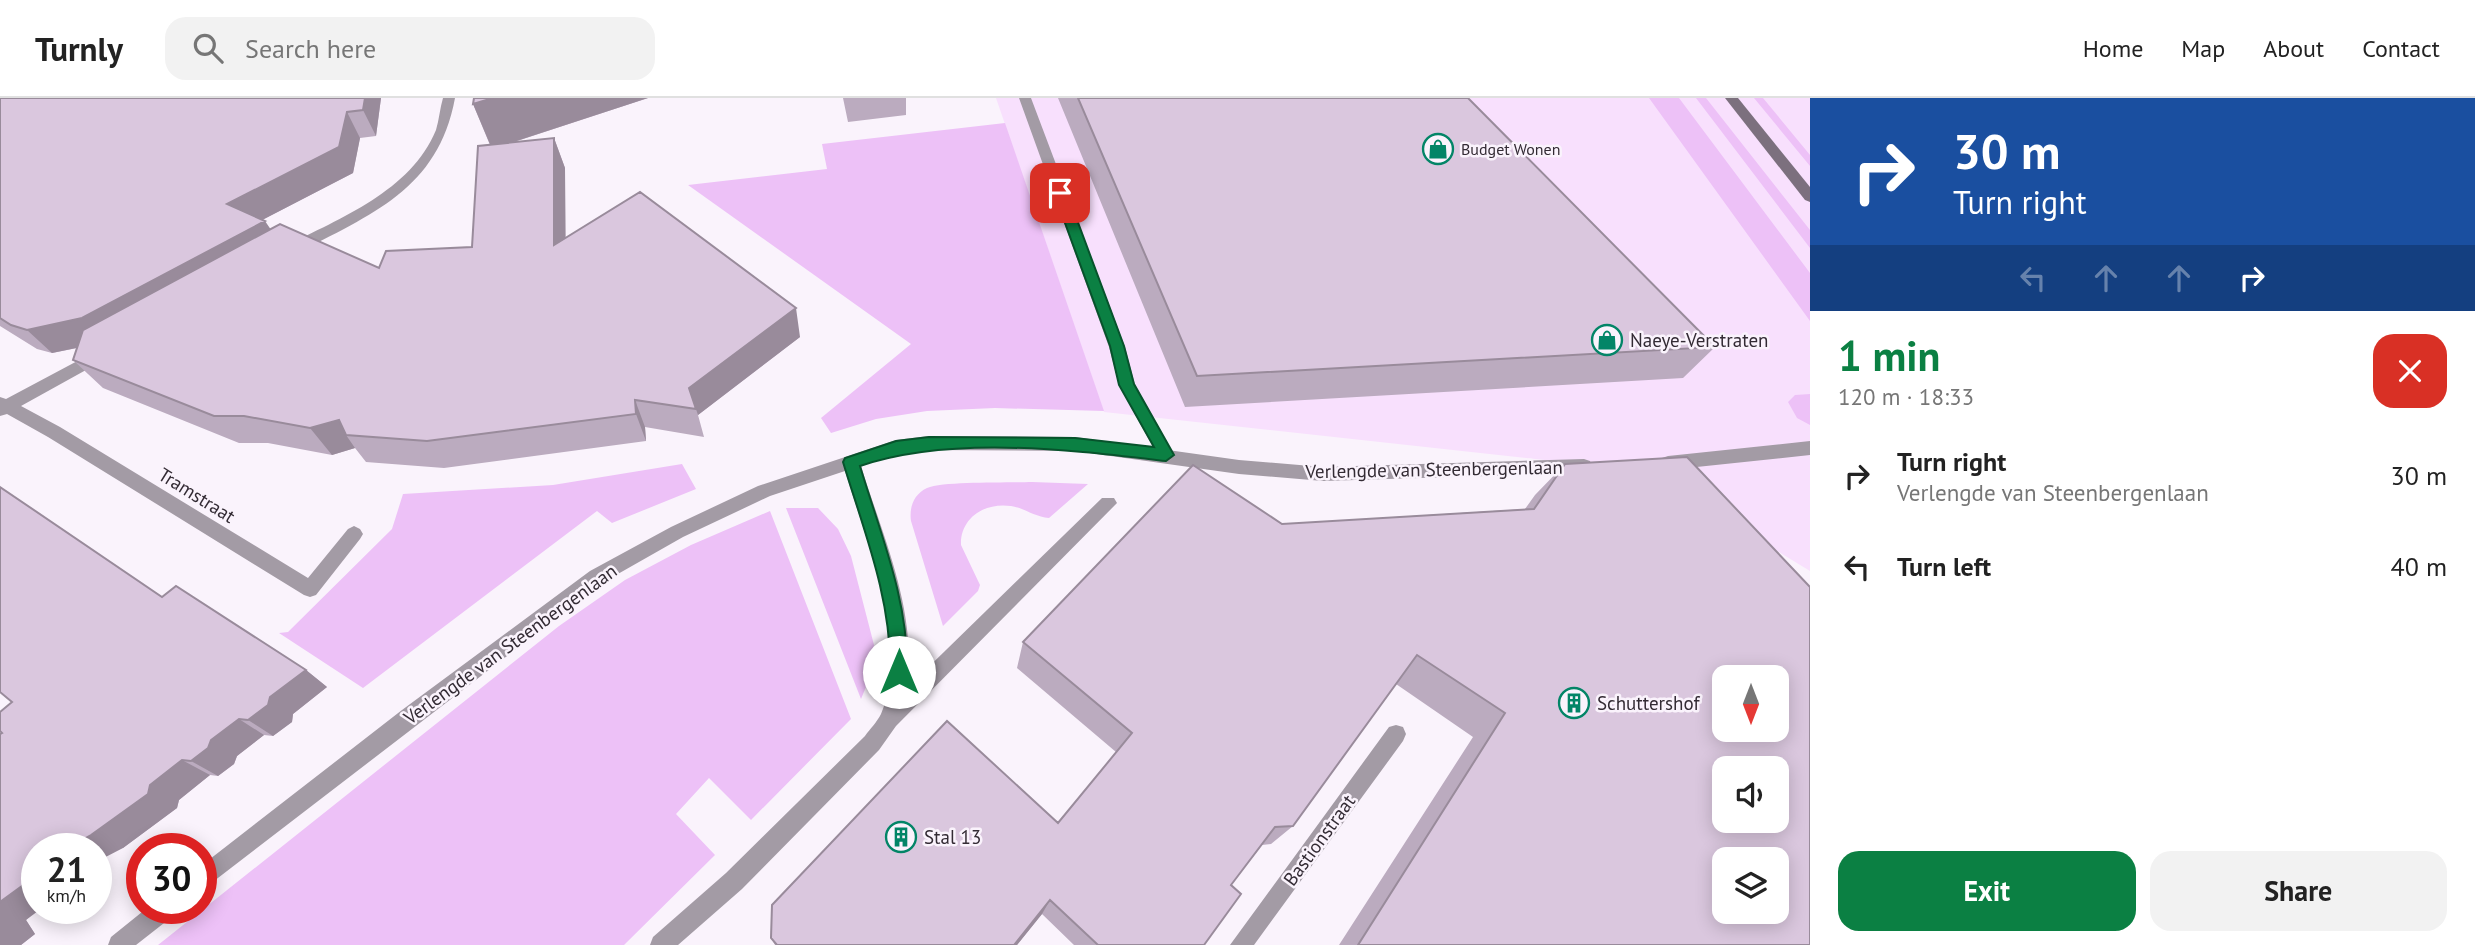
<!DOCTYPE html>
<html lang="en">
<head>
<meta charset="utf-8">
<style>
  body { margin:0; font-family:"PT Sans",sans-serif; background:#f2f2f2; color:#222; height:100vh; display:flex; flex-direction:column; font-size:26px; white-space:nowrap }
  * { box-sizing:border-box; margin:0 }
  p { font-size:23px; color:#767676 }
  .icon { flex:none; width:38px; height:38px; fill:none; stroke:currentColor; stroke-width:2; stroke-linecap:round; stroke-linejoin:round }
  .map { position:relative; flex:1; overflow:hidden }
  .side { display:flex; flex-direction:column; background:#fff; width:665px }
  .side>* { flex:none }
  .hud { background:#1a4fa0; color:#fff; overflow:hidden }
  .needle { width:46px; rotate:180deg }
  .tools { position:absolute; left:1712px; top:567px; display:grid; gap:14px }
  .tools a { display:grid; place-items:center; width:77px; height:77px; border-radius:14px; background:#fff; box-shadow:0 4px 18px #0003; font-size:35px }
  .speed { position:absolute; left:21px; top:735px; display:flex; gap:14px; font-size:35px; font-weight:700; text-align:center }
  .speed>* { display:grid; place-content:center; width:91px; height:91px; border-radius:50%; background:#fff; box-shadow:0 4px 18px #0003; line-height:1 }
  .speed small { font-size:18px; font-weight:400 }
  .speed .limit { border:10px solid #d22; background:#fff; color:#111 }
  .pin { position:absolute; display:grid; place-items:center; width:60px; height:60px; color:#fff; margin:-30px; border-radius:14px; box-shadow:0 4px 10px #0006 }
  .me { position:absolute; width:77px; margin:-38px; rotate:0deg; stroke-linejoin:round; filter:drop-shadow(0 0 5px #0008) }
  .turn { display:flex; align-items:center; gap:24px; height:147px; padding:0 28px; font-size:32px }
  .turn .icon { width:91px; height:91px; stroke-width:2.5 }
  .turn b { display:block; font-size:49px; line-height:60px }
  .lanes { display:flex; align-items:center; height:66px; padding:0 28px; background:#0003; justify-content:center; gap:35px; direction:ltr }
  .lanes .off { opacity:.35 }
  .round { display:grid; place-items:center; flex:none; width:74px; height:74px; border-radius:21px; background:#f2f2f2 }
  .head { display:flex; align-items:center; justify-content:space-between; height:119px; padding:0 28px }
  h1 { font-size:42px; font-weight:600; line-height:52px; color:#0b8043 }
  .button { display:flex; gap:14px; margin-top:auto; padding:14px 28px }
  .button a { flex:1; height:80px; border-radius:21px; background:#0b8043; color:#fff; font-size:28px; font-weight:600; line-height:80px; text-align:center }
  .button a+a { background:#f2f2f2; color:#222 }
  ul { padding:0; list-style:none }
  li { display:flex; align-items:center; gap:21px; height:91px; padding:0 28px }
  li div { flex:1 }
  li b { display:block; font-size:26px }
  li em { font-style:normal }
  header { display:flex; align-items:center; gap:42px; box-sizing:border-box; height:98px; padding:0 35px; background:#fff; border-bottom:2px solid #e0e0e0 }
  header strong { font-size:33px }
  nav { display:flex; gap:38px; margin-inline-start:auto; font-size:24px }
  .search { width:490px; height:63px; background:#f2f2f2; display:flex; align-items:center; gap:18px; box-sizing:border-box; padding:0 24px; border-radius:21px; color:#767676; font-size:26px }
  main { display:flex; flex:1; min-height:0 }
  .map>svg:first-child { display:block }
  .built { fill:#f8e0fd }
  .green { fill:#edc1f7 }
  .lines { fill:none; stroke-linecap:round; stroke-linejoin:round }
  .service { fill:#a39ba5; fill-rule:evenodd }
  .minor { fill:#a39ba5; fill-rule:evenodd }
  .secondary { fill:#7c707e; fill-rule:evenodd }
  .wall { fill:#bbabbf }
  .shaded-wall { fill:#998b9b }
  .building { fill:#dac7de; stroke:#998b9b; stroke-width:2; fill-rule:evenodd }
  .route { fill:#0b8043; stroke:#07532c; stroke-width:2 }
  .labels { text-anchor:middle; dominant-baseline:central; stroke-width:5; stroke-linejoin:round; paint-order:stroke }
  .far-poi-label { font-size:16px; fill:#332b34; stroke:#faf3fc; text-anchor:start }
  .poi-label { font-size:19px; fill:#332b34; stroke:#faf3fc; text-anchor:start }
  .street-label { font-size:19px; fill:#332b34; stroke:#faf3fc }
</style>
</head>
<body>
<header>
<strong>Turnly</strong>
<div class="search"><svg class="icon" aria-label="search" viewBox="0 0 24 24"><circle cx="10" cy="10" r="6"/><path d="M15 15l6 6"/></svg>Search here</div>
<nav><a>Home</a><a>Map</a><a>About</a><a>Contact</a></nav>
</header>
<main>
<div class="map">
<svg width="1810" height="847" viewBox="0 0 1810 847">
  <rect width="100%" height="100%" fill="#faf3fc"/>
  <path class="built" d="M996,0H1810V473L1646,373L1104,314Z"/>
  <path class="green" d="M1649,0H1679L1810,175V223Z
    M1696,0H1706L1810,132V150Z
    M1754,0H1763L1810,57V68Z
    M1005,25L1104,313L995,310L927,313L876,321L831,335L821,320L911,246L688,87L827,71L822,46Z
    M1810,296V327L1797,320L1788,304L1795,297Z
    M682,366L696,391L612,425L597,413L363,590L279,535L288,534L392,431L403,396L553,387Z
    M1032,384L1088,386L1049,420C1035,419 1024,410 1011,408C985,404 960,420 961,447L980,487L978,493L943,528L911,423C909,409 914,396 927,390C944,383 1008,385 1032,384Z
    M786,410H818L838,431L851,458L874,547L870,579L861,601Z
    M770,413L851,621L751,722L709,680L676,716L715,757L624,847H158L559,528L625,482L691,447Z"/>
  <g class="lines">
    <path class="service" d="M1019,0H1031L1125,249L1135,287L1174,357L1172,362H1160L1119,287L1109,249Z"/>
    <path class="minor" d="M443,0H455C438,92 371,116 296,156H286V148C340,120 411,93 436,32C439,22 440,10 443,0Z
      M98,252L104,254L106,258L104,262L21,308L60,329L308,480L348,431L354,428L360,431L363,436L360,441L316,497L310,499L304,497L48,339L7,316L0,318V299L6,301Z
      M929,338L1075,339L1239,362L1323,369L1584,361L1590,363L1592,368L1590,373L1584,375L1323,383L1239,376L1075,353L929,352L896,356L861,368C881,434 921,521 905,592L1102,400H1114L1117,405L896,628L879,652L742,791L678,847H650L653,839L726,775L865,638C870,631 877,624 881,616C910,549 865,439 845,373L770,398L683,439L602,485L201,793V768L402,612L590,473L671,429L758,388L896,342Z
      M1810,343V357L1668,372L1662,370L1660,365L1662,360L1668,358Z
      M1396,627L1403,629L1406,636L1403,643L1254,847H1230L1389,629Z
      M147,810H176L173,818L136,847H108L111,839Z"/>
    <path class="secondary" d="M1725,0H1738L1810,89V104L1805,102Z"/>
  </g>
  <path class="wall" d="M0,0H381L376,38L360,40L353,75L262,122L270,132L379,170L472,149L490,47L473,6L474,0H648L511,45L554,40L565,70V140L800,239L698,317L704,339L645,329L646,343L444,370L366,364L355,350L332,357L268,345H239L103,290L73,262L77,250L52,255L37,251L0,228Z
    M843,0H906V17L848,24Z
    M1058,0H1468L1715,249L1683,280L1185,309Z
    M1565,366L1810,847H1339L1473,639L1396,586L1293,728L1271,746L1262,747L1231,787L1204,847H1074L1042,816L1017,847H775L771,840L1058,725L1116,654L1017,570L1023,544L1282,426L1525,411L1535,397Z
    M162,499L306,572L327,589L293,616L292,624L273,638L264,637L237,658L234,666L218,678L210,677L179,702L177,710L123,750L96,751L26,822L35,836L21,847L2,635Z"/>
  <path class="shaded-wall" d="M365,0H381L376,38L363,12Z
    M493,0H648L492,51L473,6Z
    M347,14L360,40L353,75L245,131L227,106Z
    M554,40L565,70L566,177L554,147Z
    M265,123L282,148L105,244L52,255L27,232Z
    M796,210L800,239L698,317L689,290Z
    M635,302L645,329L646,343L636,316Z
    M339,322L346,337L355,350L332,357L310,330Z
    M306,572L327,589L293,616L292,624L273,638L248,622L270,599Z
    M239,621L264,637L237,658L234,666L218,678L191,663L211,642Z
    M182,662L210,677L179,702L177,710L123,750L96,764V751H66Z
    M37,777V810H42L26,822L35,836L21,847H0V804Z
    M1050,802L1042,816L1017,847H1014Z"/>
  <path class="building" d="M0,0H365L363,12L347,14L339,49L227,106L265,123L82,220L27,232L11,227L0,220Z
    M474,0H493L473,6Z
    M1078,0H1468L1715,249L1197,278Z
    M554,40V147L640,94L796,210L689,290L696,311L635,302L636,316L427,343L346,337L339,322L310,330L244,318H214L73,262L83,232L280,126L379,170L386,153L472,149L478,48Z
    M1687,359L1810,489V847H1358L1505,615L1417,557L1293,728L1275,729L1231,787L1241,796L1204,847H1098L1050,802L1014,847H777L771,840L772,807L947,623L1058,725L1132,635L1023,544L1193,367L1282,426L1534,411L1565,366ZM1724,579H1776V632H1724ZM1724,670H1776V723H1724ZM1724,761H1776V814H1724Z
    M0,389L162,499L176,488L306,572L270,599L268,607L248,622L239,621L211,642L208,650L191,663L182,662L150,687L148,696L91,737L66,751H37V777L0,804V636L2,635L0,633V614L12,604L0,594Z"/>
  <path class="route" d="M1060,91L1067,95L1124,248L1134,286L1174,357L1166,363C1070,352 952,337 860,368C880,435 909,503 907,574L899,582L890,574C892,502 864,433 843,364L845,360L896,343L929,339L1075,340L1154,349L1119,287L1110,248L1054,95Z"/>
  <defs>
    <g id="shop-ring" transform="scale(1.575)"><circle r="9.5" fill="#faf3fc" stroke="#038567" stroke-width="1.5"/><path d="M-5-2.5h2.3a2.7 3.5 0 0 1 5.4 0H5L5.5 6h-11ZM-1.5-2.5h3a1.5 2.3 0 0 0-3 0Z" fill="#038567"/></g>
    <g id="building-ring" transform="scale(1.575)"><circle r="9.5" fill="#faf3fc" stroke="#038567" stroke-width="1.5"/><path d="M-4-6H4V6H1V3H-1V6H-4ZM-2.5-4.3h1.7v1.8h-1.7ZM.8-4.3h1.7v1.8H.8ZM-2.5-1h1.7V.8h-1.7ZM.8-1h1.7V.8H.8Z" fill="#038567"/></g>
  </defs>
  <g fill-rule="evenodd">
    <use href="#shop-ring" x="1438" y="51"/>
    <use href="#shop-ring" x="1607" y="242"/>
    <use href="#building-ring" x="1574" y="605"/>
    <use href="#building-ring" x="901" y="739"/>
  </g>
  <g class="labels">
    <g class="far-poi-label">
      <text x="1461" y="51">Budget Wonen</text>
    </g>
    <g class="poi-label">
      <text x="1630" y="242">Naeye-Verstraten</text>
      <text x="1597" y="605">Schuttershof</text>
      <text x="924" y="739">Stal 13</text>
    </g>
    <g class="street-label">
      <text transform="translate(1434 371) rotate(-1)">Verlengde van Steenbergenlaan</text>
      <text transform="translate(197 397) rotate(32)">Tramstraat</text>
      <text transform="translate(510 546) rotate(-36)">Verlengde van Steenbergenlaan</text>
      <text transform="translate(1319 742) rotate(-54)">Bastionstraat</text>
    </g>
  </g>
</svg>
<div class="tools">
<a><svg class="needle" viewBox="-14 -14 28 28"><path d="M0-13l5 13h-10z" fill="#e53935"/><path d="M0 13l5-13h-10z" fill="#767676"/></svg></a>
<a><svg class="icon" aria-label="sound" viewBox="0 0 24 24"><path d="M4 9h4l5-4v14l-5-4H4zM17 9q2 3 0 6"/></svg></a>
<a><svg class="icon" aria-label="layers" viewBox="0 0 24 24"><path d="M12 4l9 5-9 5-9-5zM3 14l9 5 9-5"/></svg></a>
</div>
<div class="speed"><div>21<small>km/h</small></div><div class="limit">30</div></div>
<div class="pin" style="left:1060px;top:95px;background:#d93025"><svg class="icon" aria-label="arrive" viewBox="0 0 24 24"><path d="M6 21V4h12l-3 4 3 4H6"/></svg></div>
<svg class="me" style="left:899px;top:574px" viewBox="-20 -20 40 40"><circle r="19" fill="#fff"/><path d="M0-13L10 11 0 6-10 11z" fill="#0b8043"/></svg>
</div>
<section class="side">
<div class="hud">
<div class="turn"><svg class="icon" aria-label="right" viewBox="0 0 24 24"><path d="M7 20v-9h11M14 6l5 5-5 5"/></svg><div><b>30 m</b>Turn right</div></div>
<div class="lanes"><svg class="icon off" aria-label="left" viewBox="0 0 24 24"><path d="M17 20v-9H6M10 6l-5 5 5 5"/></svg><svg class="icon off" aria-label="ahead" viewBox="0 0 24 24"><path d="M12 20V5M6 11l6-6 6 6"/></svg><svg class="icon off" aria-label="ahead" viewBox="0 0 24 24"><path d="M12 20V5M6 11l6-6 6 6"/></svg><svg class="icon" aria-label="right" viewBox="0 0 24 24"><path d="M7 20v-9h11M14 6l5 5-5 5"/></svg></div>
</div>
<div class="head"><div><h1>1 min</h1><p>120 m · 18:33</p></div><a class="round" style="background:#d93025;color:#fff"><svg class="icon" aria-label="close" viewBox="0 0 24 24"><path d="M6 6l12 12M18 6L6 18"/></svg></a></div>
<ul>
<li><svg class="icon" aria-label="right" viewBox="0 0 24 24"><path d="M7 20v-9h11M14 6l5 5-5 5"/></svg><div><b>Turn right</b><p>Verlengde van Steenbergenlaan</p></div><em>30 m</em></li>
<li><svg class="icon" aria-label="left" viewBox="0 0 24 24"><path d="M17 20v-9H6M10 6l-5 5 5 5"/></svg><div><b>Turn left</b></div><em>40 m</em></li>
</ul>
<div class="button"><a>Exit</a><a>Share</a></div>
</section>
</main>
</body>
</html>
